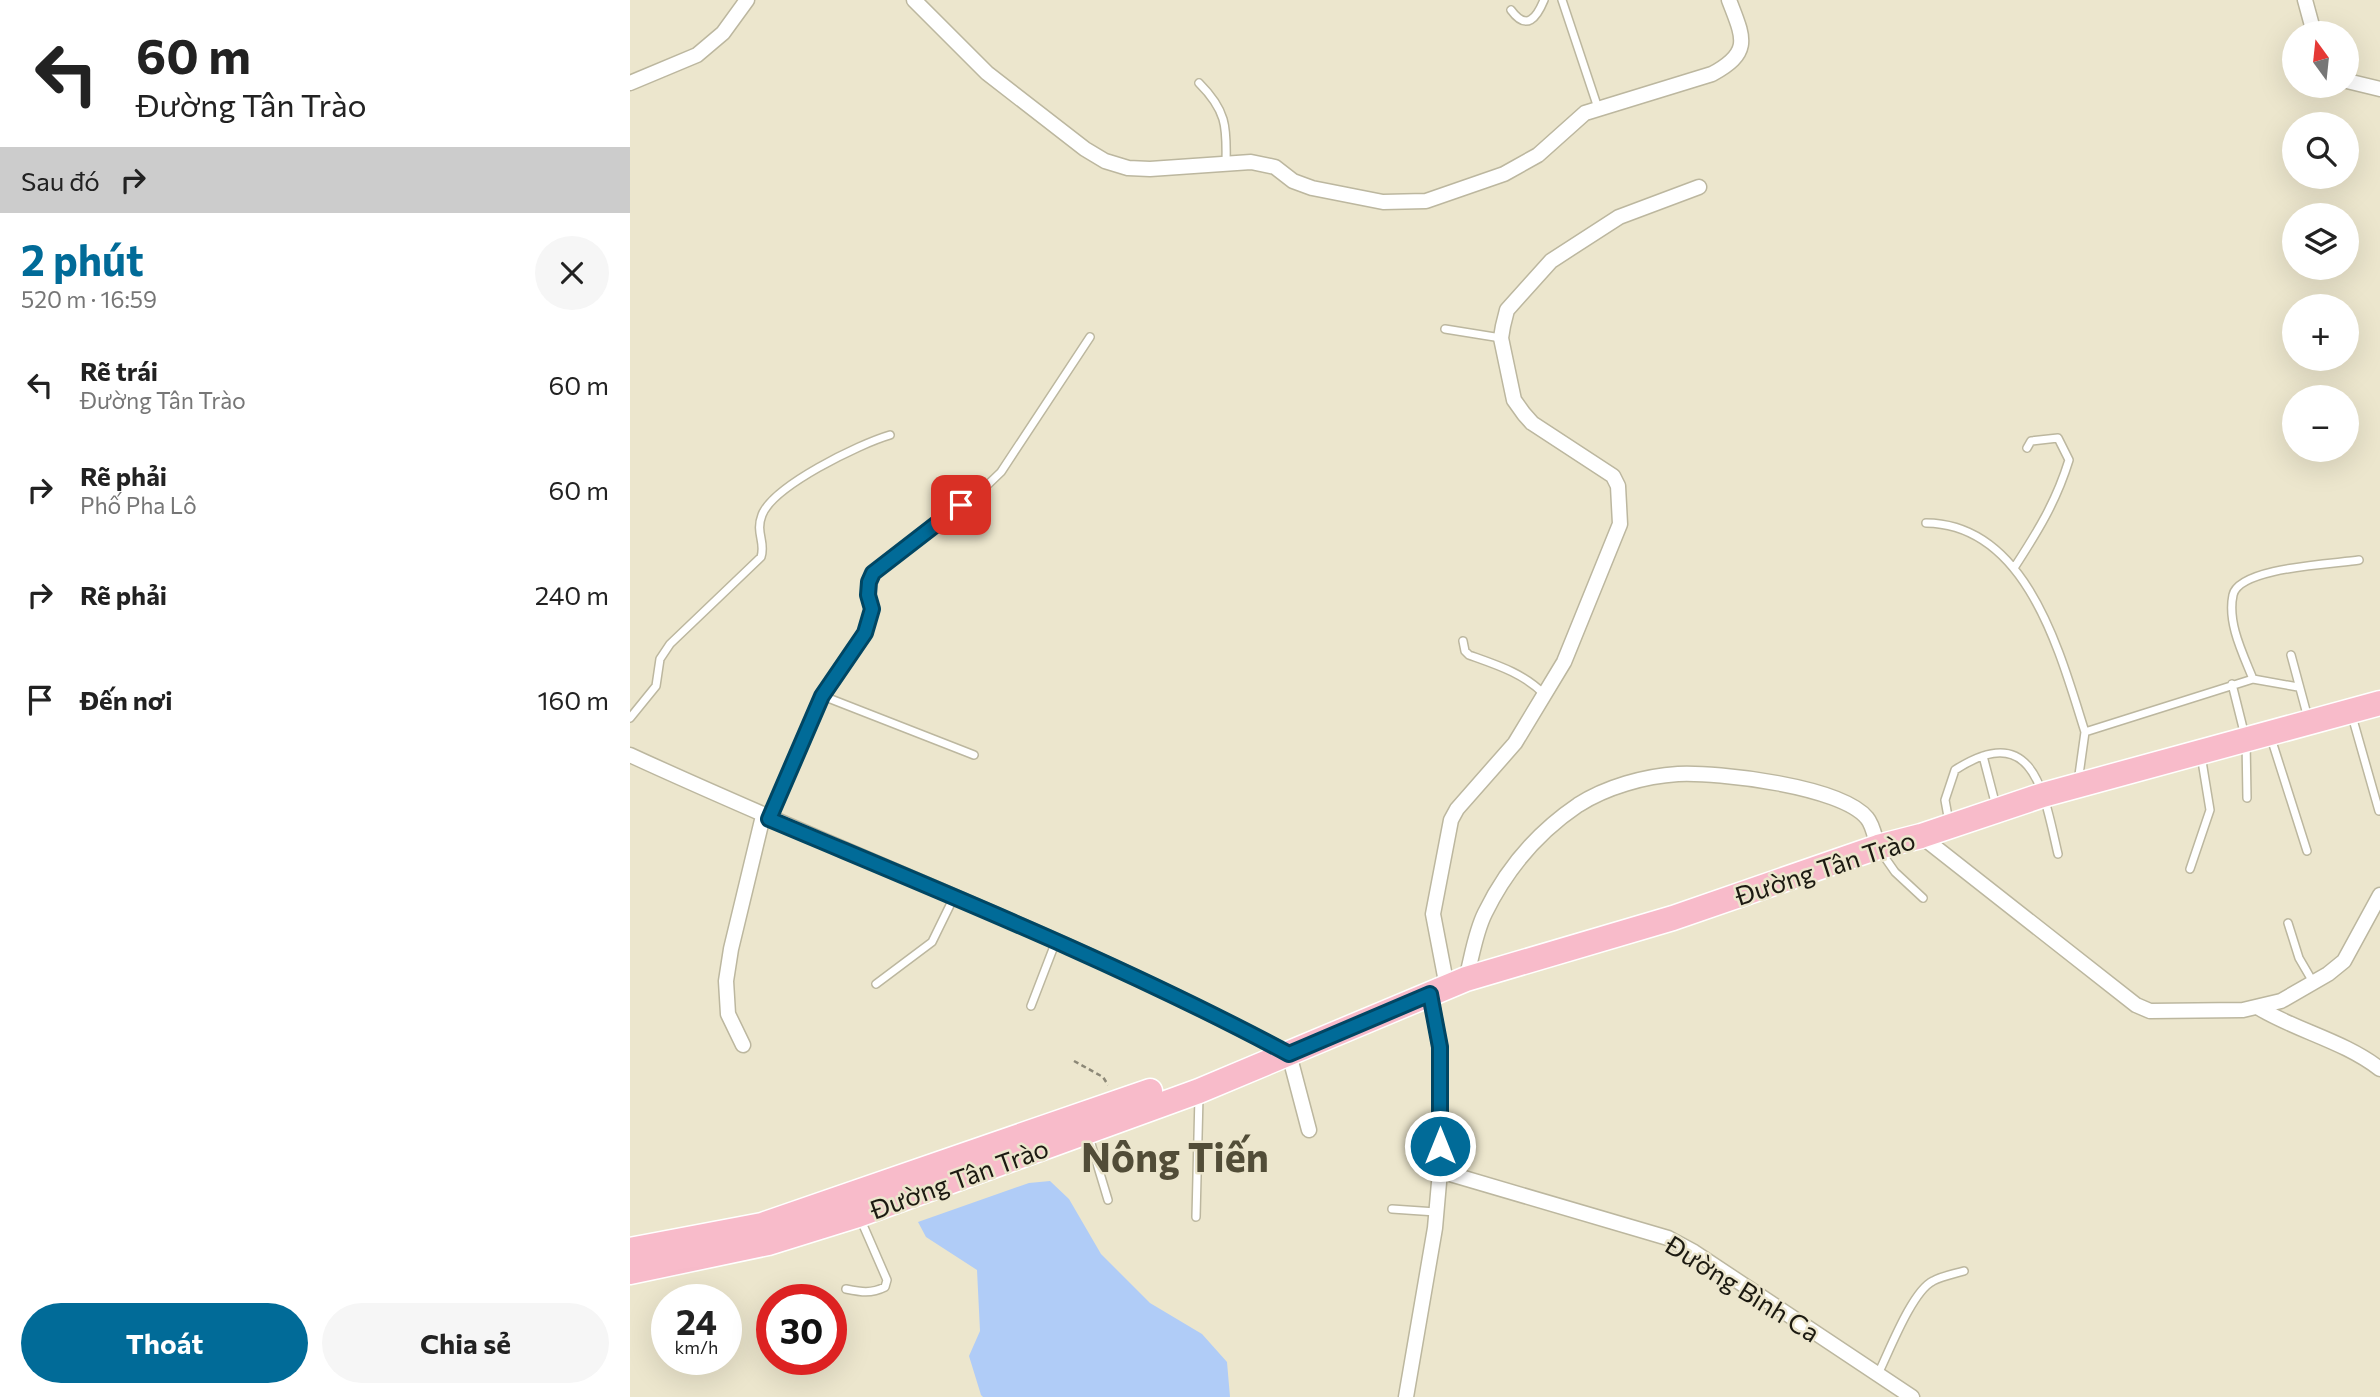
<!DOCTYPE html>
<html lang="vi">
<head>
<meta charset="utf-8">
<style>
  body { margin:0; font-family:Commissioner,sans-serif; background:#f6f6f6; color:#222; height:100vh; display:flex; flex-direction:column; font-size:26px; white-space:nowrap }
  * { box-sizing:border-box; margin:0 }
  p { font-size:23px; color:#767676 }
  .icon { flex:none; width:38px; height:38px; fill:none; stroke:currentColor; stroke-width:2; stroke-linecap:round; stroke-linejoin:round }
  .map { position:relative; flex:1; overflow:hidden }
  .panel { display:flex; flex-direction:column; background:#fff; width:630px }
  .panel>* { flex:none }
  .top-card { background:#fff; color:#222; overflow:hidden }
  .needle { width:46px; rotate:345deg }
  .buttons { position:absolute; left:1652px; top:21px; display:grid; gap:14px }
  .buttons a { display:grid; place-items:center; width:77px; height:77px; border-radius:50%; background:#fff; box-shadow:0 7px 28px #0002; font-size:35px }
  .speed { position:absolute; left:21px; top:1284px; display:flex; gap:14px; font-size:35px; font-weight:700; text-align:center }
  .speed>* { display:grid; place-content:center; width:91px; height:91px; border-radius:50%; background:#fff; box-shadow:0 7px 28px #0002; line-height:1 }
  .speed small { font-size:18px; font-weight:400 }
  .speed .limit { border:10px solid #d22; background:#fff; color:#111 }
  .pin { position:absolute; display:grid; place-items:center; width:60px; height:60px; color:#fff; margin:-30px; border-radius:14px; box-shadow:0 4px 10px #0006 }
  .me { position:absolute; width:77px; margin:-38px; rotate:0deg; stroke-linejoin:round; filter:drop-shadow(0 0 5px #0008) }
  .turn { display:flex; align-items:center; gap:24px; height:147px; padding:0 21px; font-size:32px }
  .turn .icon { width:91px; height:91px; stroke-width:2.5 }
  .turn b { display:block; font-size:49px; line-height:60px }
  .then { display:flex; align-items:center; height:66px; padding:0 21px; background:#0003; gap:14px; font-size:26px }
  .round { display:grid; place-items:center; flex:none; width:74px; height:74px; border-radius:37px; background:#f6f6f6 }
  .summary { display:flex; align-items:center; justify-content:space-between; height:119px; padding:0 21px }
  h1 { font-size:42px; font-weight:700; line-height:52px; color:#016b98 }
  .primary-button { display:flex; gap:14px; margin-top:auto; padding:14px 21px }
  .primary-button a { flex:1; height:80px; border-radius:42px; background:#016b98; color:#fff; font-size:28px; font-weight:700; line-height:80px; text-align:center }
  .primary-button a+a { background:#f6f6f6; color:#222 }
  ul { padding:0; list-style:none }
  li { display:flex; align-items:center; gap:21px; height:105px; padding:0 21px }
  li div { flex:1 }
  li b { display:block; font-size:26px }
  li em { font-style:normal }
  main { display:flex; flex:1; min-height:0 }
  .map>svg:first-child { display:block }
  .water { fill:#b0ccf7 }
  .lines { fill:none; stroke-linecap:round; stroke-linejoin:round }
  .service-casing { stroke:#bcb79f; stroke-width:10 }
  .minor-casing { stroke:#bcb79f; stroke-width:17 }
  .trunk-casing { stroke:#fff; stroke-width:27 }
  .path { stroke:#8c8877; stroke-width:2.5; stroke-dasharray:5 3.5; stroke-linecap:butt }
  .service { stroke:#fff; stroke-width:7 }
  .minor { stroke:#fff; stroke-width:14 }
  .trunk { stroke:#f8bbca; stroke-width:24 }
  .route-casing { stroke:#014663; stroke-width:18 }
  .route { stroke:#016b98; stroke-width:12 }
  .labels { text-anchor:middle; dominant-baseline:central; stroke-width:5; stroke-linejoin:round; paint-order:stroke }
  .street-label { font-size:26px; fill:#1c1a11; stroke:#ece6cd }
  .town-label { font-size:40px; font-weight:bold; fill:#524d38; stroke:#ece6cd }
</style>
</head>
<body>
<main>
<section class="panel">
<div class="top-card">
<div class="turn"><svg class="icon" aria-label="left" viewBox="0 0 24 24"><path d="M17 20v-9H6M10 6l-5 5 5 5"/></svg><div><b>60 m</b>Đường Tân Trào</div></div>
<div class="then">Sau đó<svg class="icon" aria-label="right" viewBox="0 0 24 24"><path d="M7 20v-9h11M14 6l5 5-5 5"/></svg></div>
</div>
<div class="summary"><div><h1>2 phút</h1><p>520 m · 16:59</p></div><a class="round"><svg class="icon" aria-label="close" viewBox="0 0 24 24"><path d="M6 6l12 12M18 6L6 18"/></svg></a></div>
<ul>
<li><svg class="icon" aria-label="left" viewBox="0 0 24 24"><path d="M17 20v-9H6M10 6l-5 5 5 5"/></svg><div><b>Rẽ trái</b><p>Đường Tân Trào</p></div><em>60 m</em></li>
<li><svg class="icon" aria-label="right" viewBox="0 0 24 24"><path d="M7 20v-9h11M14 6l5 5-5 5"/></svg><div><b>Rẽ phải</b><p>Phố Pha Lô</p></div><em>60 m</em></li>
<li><svg class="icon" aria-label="right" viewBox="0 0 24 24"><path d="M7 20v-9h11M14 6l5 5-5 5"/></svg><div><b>Rẽ phải</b></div><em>240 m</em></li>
<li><svg class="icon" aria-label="arrive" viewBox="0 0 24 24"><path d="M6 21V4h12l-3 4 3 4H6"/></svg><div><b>Đến nơi</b></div><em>160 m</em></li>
</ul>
<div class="primary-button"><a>Thoát</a><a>Chia sẻ</a></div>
</section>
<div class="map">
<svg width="1750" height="1397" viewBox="0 0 1750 1397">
  <rect width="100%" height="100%" fill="#ece6cd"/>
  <path class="water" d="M420,1181L439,1199L471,1254L520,1303L572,1334L597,1362L600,1397H353L351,1395L339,1356L350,1331L347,1270L296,1237L288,1222L399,1183Z"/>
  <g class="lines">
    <g class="service-casing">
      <path id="service" d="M932,0L968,108
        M881,10C897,32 907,17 914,0
        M569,83C596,110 597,126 596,162
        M815,329L871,338
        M1296,523C1397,524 1430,653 1455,732
        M1384,568C1408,531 1426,502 1439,460L1428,438L1401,441L1397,448
        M833,641L835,651L839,655C867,665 893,673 914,694
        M1661,655L1678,718
        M1623,679C1613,654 1597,623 1603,595C1609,567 1705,564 1729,560
        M1602,684L1616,740L1617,798
        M193,696L344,755
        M1722,716L1749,811
        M0,718L26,686L30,659L40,644L131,557C136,542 125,533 132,515C143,486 229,444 260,435
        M1641,738L1677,851
        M1353,756L1366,806
        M1448,782L1455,732L1623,679L1668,687
        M139,818L193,696L235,633L242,609L238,595L239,582L243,573L348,494L371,472L460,337
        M1319,822L1315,800L1325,770C1405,718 1414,795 1428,854
        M1251,852L1265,872L1293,898
        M1560,869L1580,810L1571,755
        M1658,923L1669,958L1683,982
        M246,984L302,942L324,897
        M401,1006L426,941
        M459,1137L478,1200
        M762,1209L806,1212
        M566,1217L569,1096
        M216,1289C231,1292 241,1294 255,1287L257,1280L230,1218
        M1248,1374C1259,1352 1282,1291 1303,1281C1312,1276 1324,1274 1334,1271"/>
    </g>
    <g class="minor-casing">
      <path id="minor" d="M284,0L357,73L455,149L475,161L498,168L520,169L621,162L645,167L663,181L682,188L753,202L796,201L874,174L908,155L955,113L1082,74C1123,52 1113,37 1099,0
        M1675,0L1684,33
        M1717,81L1750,89
        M0,83L67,55L93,33L117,0
        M0,755C219,856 446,940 659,1054L679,1130
        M1291,836L1506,1005L1520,1011L1613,1010L1651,1001L1698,974L1714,961L1750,895
        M836,979C842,957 845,933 855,913C876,870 908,832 948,805C976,787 1015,776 1048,774C1088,772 1211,786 1237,818C1243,825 1245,838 1248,847
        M817,987L803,914L821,820L827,809L885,743L934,662L990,524L988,486L983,476L902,423L894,414L884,400L871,338L873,326L877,310L921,261L989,217L1069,187
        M1629,1008C1667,1031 1714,1041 1750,1069
        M113,1045L98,1014L96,981L101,949L133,816
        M810,1171L1038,1238L1064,1252L1282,1397
        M776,1397L805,1228L810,1171V1047L800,994"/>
    </g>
    <g class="trunk-casing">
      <path id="trunk" d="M0,1250L132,1225L520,1091
        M0,1272L138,1243L228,1215L569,1091L836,979L1043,918L1248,847L1291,836L1413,795L1750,703"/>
    </g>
    <path class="path" d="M444,1061L473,1077L478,1085"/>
    <use href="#service" class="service"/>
    <use href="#minor" class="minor"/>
    <use href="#trunk" class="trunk"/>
  </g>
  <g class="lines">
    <g class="route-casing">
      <path id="route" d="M331,505L243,573L239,582L238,595L242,609L235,633L192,696L139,819C314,893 491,964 659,1054L800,994L810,1047V1146"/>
    </g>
    <use href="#route" class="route"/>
  </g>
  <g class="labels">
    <g class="street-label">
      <text transform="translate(1195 867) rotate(-18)">Đường Tân Trào</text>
      <text transform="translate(329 1178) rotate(-20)">Đường Tân Trào</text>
      <text transform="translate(1113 1288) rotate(32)">Đường Bình Ca</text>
    </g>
    <g class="town-label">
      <text x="545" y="1155">Nông Tiến</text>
    </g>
  </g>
</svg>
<div class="buttons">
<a><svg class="needle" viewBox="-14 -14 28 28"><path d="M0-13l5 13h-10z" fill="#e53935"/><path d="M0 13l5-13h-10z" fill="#767676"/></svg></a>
<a><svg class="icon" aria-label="search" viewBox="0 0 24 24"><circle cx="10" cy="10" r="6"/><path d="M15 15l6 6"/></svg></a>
<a><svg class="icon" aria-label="layers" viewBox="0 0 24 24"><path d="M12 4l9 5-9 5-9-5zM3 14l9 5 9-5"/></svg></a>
<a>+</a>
<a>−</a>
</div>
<div class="speed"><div>24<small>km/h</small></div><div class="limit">30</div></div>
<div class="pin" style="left:331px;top:505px;background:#d93025"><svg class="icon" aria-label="arrive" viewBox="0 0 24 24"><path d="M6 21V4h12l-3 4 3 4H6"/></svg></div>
<svg class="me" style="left:810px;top:1146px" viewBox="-20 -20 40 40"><circle r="17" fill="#016b98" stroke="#fff" stroke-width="3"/><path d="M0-11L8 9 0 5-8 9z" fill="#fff"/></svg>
</div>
</main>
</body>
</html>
